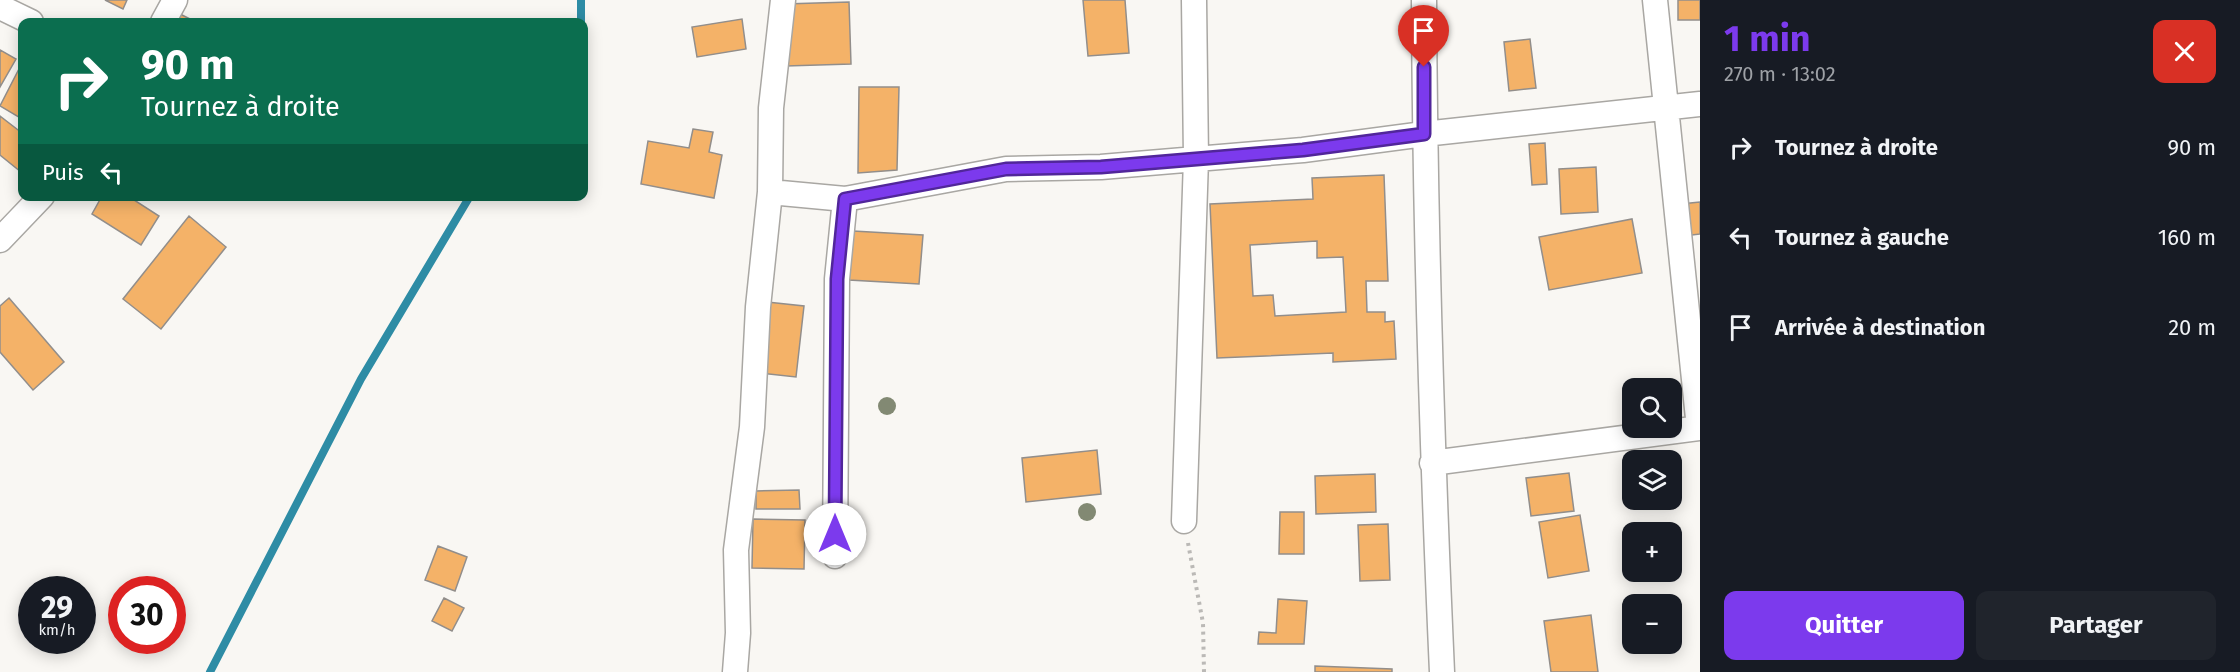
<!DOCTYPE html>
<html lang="fr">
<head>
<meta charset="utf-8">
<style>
  body { margin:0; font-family:"Fira Sans",sans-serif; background:#20242c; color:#f1f3f6; height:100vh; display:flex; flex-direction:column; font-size:22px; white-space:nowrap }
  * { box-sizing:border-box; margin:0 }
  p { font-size:20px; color:#9ea1a6 }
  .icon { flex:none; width:33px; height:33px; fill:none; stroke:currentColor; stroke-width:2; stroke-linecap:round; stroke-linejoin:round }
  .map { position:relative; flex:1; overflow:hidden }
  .sheet { display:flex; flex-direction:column; background:#171b24; width:540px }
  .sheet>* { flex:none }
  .guide { position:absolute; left:18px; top:18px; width:570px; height:183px; border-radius:12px; box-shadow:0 3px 15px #0003; background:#0b6e4f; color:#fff; overflow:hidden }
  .buttons { position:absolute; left:1622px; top:378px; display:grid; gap:12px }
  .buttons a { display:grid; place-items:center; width:60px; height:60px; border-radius:12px; background:#171b24; box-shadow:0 3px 15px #0003; font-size:30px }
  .speed { position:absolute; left:18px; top:576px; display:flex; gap:12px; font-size:30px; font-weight:700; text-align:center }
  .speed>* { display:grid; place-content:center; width:78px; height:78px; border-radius:50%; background:#171b24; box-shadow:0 3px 15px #0003; line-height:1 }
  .speed small { font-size:15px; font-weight:400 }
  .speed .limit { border:9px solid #d22; background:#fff; color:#111 }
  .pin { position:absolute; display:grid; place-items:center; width:51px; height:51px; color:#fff; margin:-62px -26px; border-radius:50% 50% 50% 0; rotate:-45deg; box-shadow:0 0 6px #0007 }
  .pin .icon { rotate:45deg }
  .me { position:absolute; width:66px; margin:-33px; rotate:0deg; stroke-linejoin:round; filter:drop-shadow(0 0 4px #0008) }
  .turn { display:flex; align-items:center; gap:21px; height:126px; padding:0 24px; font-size:27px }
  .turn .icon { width:78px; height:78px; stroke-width:2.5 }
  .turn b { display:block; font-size:42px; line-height:51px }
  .then { display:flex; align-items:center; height:57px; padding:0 24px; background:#0003; gap:12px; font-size:22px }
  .round { display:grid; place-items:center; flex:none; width:63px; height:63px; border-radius:12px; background:#20242c }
  .summary { display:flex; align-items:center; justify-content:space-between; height:102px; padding:0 24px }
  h1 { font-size:36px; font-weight:700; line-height:45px; color:#7c3aed }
  .action { display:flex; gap:12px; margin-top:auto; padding:12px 24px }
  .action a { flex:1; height:69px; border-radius:12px; background:#7c3aed; color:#fff; font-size:24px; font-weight:700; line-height:69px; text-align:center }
  .action a+a { background:#20242c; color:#f1f3f6 }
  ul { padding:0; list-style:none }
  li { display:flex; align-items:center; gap:18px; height:90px; padding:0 24px }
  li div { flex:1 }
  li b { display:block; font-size:22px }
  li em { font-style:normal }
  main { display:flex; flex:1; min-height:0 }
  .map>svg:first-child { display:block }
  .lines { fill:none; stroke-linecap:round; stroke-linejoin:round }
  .stream { stroke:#2e8ca5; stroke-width:8 }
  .building { fill:#f4b268; stroke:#928e8b; stroke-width:1.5; fill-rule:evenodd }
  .minor-casing { stroke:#a9a7a3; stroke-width:27 }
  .path { stroke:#bbb9b6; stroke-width:4; stroke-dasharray:3 4.5; stroke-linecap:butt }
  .minor { stroke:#fff; stroke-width:24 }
  .tree { fill:#828973 }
  .route-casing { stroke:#51269a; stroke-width:15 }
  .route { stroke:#7c3aed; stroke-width:10 }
</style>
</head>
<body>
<main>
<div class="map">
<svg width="1700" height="672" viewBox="0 0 1700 672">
  <rect width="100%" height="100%" fill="#f9f7f3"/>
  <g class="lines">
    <path class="stream" d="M581,0V22
      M210,672L361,379L470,196"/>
  </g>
  <path class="building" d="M105,0H127L123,9Z
    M1083,0H1125L1129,53L1088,56Z
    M1678,0H1700V20H1678Z
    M849,2L851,64L786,66L784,4Z
    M174,11L196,22H168Z
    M742,19L746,49L697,57L692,27Z
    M1530,39L1536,88L1509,91L1504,42Z
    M0,50L16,59L0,87Z
    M22,63V119L0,106Z
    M859,87H899L897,170L858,173Z
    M0,116L22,133L21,172L0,155Z
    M693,129L713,132L709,152L722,155L714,198L641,184L648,141L689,148Z
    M1545,143L1547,184L1532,185L1529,144Z
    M1596,167L1598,212L1561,214L1559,169Z
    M1384,175L1388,281H1366L1367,312H1385V322L1394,321L1396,359L1333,362V353L1217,358L1210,204L1313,199L1312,178ZM1317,241V258L1343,257L1346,312L1275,316L1273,295L1253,296L1250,245Z
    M102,196H128L159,216L141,245L92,214Z
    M1700,202V234L1684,236L1681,204Z
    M189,216L226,247L161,329L123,299Z
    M1632,219L1642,273L1549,290L1539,237Z
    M853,231L923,235L919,284L849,280Z
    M9,298L64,362L33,390L0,352V306Z
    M767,302L804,306L796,377L759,373Z
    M1097,450L1101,494L1026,502L1022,458Z
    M1569,473L1574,511L1531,516L1526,478Z
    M1375,474L1376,512L1316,514L1315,476Z
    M799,490L800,509H756V491Z
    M1280,512H1304V554H1279Z
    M1580,515L1589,571L1548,578L1539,522Z
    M753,519L805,520L804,569L752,568Z
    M1388,524L1390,580L1360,581L1358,525Z
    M438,546L467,557L455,591L425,580Z
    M444,598L464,608L452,631L432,621Z
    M1278,599L1307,601L1304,644H1258L1259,632L1276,633Z
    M1591,615L1598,672H1551L1544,621Z
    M1315,666L1392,669V672H1315Z"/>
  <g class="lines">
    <g class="minor-casing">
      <path id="minor" d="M1424,0C1425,224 1432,448 1442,672
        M1655,0L1699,428
        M0,7L31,22
        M163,22L175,0
        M770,192L845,199L1006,169L1101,167L1303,150L1424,134L1700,104
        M0,240L42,196
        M1432,463L1700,428
        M1184,521L1196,159L1194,0
        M835,556L837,279L845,199
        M735,672L738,633L736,550L752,427L758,307L770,192L771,108L783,0"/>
    </g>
    <path class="path" d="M1188,543L1203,623L1204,672"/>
    <use href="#minor" class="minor"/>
  </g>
  <g class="tree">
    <circle cx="887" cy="406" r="9"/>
    <circle cx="1087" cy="512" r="9"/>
  </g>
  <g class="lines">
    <g class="route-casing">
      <path id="route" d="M835,534L837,279L845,199L1006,169L1101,167L1303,150L1424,134V67"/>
    </g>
    <use href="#route" class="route"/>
  </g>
</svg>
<div class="buttons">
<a><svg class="icon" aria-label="search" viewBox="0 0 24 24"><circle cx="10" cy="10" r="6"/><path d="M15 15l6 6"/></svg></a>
<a><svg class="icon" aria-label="layers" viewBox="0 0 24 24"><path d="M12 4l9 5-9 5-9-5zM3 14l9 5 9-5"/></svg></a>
<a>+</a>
<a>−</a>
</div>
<div class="speed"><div>29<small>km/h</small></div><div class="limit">30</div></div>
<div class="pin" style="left:1424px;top:67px;background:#d93025"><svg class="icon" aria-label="arrive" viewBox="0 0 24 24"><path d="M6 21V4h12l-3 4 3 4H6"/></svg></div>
<svg class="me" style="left:835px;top:534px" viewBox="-20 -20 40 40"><circle r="19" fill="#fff"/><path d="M0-13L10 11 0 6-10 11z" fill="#7c3aed"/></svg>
<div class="guide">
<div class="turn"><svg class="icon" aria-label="right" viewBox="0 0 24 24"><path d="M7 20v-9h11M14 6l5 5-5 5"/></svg><div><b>90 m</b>Tournez à droite</div></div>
<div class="then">Puis<svg class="icon" aria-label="left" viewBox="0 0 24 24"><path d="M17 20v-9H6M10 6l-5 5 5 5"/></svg></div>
</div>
</div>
<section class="sheet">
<div class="summary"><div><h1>1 min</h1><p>270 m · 13:02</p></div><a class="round" style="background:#d93025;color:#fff"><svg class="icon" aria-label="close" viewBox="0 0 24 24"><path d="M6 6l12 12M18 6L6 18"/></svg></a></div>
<ul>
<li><svg class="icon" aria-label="right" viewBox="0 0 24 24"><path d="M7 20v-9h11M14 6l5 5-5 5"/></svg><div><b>Tournez à droite</b></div><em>90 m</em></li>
<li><svg class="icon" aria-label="left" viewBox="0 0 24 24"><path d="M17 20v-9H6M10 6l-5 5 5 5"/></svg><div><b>Tournez à gauche</b></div><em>160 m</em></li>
<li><svg class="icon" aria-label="arrive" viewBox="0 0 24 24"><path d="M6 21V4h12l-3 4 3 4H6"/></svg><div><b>Arrivée à destination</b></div><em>20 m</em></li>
</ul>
<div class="action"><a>Quitter</a><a>Partager</a></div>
</section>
</main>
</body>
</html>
